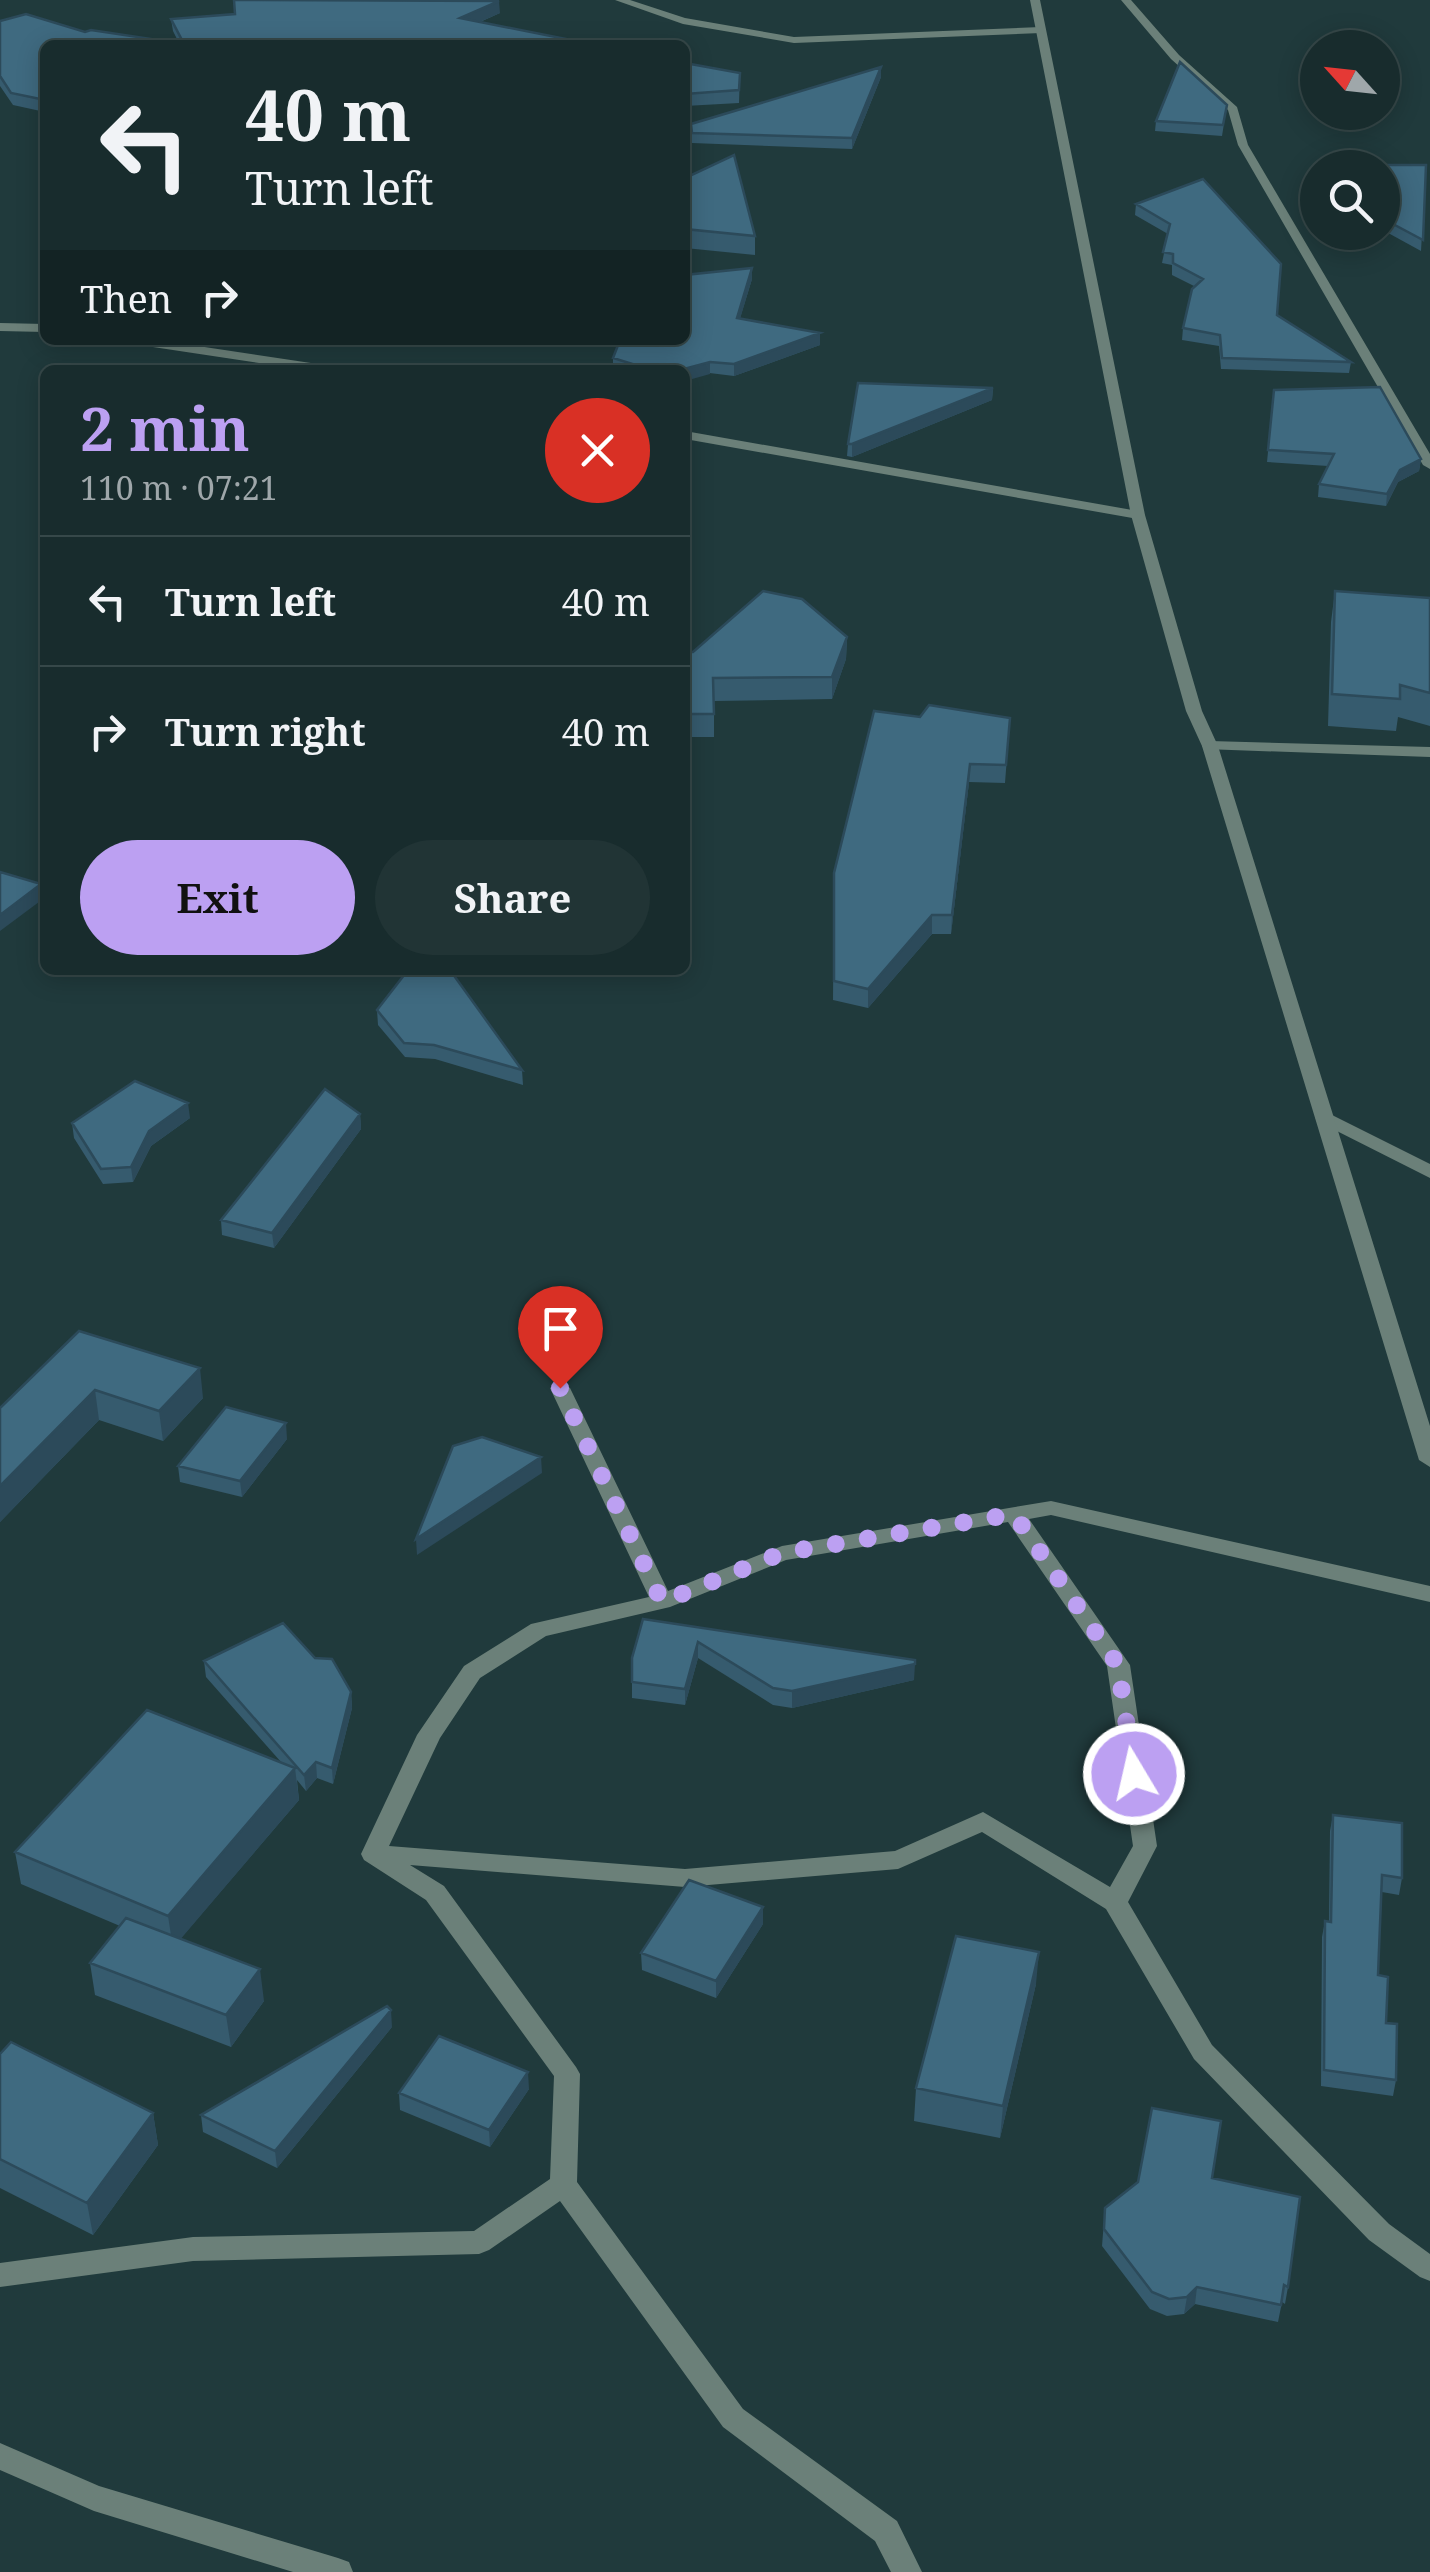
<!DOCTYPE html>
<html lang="en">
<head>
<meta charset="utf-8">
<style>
  body { margin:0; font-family:"Noto Serif",serif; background:#213435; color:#f1f3f6; height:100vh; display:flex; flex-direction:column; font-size:38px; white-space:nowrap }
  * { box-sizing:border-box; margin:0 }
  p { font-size:32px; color:#9fa7aa }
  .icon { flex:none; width:55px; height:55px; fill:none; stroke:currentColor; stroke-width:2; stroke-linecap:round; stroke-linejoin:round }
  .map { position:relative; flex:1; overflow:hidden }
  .details { position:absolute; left:40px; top:365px; width:650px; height:610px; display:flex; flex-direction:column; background:#182c2d; border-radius:15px; box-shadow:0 5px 25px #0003,0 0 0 2px #364849 }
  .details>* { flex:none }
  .hud { position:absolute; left:40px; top:40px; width:650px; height:305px; border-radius:15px; box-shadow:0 5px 25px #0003,0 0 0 2px #364849; background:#182c2d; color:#f1f3f6; overflow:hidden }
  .needle { width:65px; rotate:297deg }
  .fabs { position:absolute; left:1300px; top:30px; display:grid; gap:20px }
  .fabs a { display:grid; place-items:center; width:100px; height:100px; border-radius:50%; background:#182c2d; box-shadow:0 5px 25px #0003,0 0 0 2px #364849; font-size:50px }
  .pin { position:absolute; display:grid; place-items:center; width:85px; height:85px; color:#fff; margin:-102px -42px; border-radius:50% 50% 50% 0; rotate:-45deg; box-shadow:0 0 10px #0007 }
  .pin .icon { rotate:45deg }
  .me { position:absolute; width:110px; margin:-55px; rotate:351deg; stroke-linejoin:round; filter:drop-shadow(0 0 8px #0008) }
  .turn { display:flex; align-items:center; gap:35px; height:210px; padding:0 40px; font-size:45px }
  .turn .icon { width:130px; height:130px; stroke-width:2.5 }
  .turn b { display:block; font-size:70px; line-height:85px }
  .then { display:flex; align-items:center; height:95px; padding:0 40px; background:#0003; gap:20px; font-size:38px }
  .round { display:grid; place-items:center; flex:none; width:105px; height:105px; border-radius:52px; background:#213435 }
  .head { display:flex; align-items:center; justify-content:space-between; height:170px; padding:0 40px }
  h1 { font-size:60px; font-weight:700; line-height:75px; color:#bca0f2 }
  .cta { display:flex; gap:20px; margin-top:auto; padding:20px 40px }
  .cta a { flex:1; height:115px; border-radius:60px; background:#bca0f2; color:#111; font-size:40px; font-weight:700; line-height:115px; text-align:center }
  .cta a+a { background:#213435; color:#f1f3f6 }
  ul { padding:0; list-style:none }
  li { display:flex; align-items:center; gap:30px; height:130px; padding:0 40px; border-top:2px solid #364849 }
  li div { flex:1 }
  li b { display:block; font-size:38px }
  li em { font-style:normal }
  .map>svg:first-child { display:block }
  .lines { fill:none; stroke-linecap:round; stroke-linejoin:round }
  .minor { fill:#6b8079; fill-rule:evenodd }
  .tertiary { fill:#6b8079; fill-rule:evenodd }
  .wall { fill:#365b6e }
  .shaded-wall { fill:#2c4a5a }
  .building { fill:#3f6a80; stroke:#2c4a5a; stroke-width:2.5 }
  .route { stroke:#bca0f2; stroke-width:18; stroke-dasharray:0 32.4 }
</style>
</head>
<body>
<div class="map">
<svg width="1430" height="2572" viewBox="0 0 1430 2572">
  <rect width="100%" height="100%" fill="#203a3c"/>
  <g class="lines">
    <path class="minor" d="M615,0H630L685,18L794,37L1041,27L1046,30L1041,33L794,43L683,24Z
      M1121,0H1131L1179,55L1237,107L1248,145L1430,454V469L1423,465L1238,145L1228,110L1171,59Z
      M0,323L45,324V332L0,331Z
      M127,340H158L331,366L337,370H306L133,344Z
      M685,431L1138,511L1145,515L1138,519L685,439Z
      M1210,741L1430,747V757L1204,749L1202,746Z
      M1324,1111L1430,1164V1178L1317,1121L1315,1117Z
      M560,1381L570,1388L668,1591L782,1546L1051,1501L1430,1586V1602L1051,1515L1029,1519L1130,1665L1157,1846L1128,1902L1212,2045L1389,2224L1430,2254V2281L1420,2277L1369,2240L1194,2059L1106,1909L982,1832L898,1869L685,1887L410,1865L444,1886L576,2067L580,2074L577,2182L743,2409L897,2521L922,2572H891L875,2541L723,2427L560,2201L489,2250L479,2254L193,2261L0,2287V2263L193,2237L474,2231L550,2179L554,2076L426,1900L364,1860L361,1854L417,1735L464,1666L531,1624L649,1597L550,1388ZM1008,1522L1107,1666L1133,1846L1110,1887L983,1812L895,1851L685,1869L389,1846L440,1738L480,1678L546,1636L670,1607L786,1560Z
      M0,2443L99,2486L338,2558L349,2562L353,2572H293L94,2511L0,2470Z"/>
    <path class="tertiary" d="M1030,0H1040L1145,515L1202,711L1218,746L1430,1426V1467L1419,1460L1202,746L1186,711L1131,515Z"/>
  </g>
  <path class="wall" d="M500,13L480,22L596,45H45V112L13,105L0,86V21L179,43L173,31L171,19Z
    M685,63L740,73L739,103L685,106Z
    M881,77L852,149L692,143L691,124Z
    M1227,105L1222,136L1155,131L1156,121Z
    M1345,165H1426L1421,251L1390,234L1373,235L1372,232H1382V168H1344Z
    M685,178L755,236V255L685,248Z
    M1203,179L1277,315L1351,362L1349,373L1221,369L1219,346L1182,340L1183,328L1194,286L1172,275V265L1162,263L1168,234L1135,215L1136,204Z
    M752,279L740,318L820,345L734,376L685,370H613V358Z
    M993,388L992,400L852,457L847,456L848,444Z
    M1274,390L1421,459L1419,471L1398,482L1386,506L1318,497L1319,484L1328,466L1267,462Z
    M1335,591L1430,598V726L1398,717L1396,731L1328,726L1331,622Z
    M847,637L846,659L832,699L714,701V737H685V652Z
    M920,717L1010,718L1005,783L969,782L951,934H932L868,1008L833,1000L834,873Z
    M377,1010L522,1070L523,1085L435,1059L405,1057L378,1025Z
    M360,1114L361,1129L274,1248L222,1235L221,1220Z
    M190,1118L151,1146L133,1182L103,1184L74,1138L72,1123Z
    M79,1331L203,1398L163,1441L99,1420L0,1522V1408Z
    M287,1439L242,1497L180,1482L178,1466Z
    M643,1619L914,1680L792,1708L773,1705L698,1658L685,1705L632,1698V1682Z
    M315,1658L351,1692L352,1708L333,1784L317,1778L306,1791L297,1780L299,1800L180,1939L264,2001L231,2047L95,1995L90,1963L120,1926L21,1884L15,1852L281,1762L206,1677L204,1661Z
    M1333,1815L1402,1878L1399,1895L1382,1892L1378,1975L1396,2080L1393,2096L1321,2086L1322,1937L1325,1921H1329L1330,1831Z
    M763,1924L716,1998L642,1970L641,1953Z
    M1036,1984L1000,2138L914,2121L916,2088Z
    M392,2027L277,2168L203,2132L201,2115Z
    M0,2054L153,2113L158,2145L93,2235L0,2188Z
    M529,2089L490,2147L400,2110L399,2093Z
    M1213,2178L1288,2287L1285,2304L1282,2302L1278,2322L1195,2304L1184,2314L1167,2316L1150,2309L1102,2246L1105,2208Z"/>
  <path class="shaded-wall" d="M499,1L500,13L461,30L460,18Z
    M881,67V77L852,149V138Z
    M752,268V279L737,329V318Z
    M820,333V345L734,376V364Z
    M710,362V374L685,381L684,369Z
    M993,388L992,400L852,457V444Z
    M1421,459L1419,471L1398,482L1386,506L1387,494L1400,470Z
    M847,637L846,659L832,699V677Z
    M970,764L969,782L951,934L952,915Z
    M41,884L43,899L0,931V915Z
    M932,915V934L868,1008V989Z
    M188,1103L190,1118L151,1146L133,1182L131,1167L149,1131Z
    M360,1114L361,1129L274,1248L272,1233Z
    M200,1368L203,1398L163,1441L159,1411Z
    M95,1390L99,1420L0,1522V1486Z
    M286,1423L287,1439L242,1497L240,1481Z
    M541,1457L542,1473L417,1555L416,1539Z
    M698,1642V1658L685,1705V1689Z
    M915,1664L914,1680L792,1708V1691Z
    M351,1692L352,1708L333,1784L332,1768Z
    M316,1762L317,1778L306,1791L304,1775Z
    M295,1768L299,1800L173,1948L168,1916Z
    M763,1907V1924L716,1998V1981Z
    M1039,1952L1036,1984L1000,2138L1003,2106Z
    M260,1969L264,2001L231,2047L226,2015Z
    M391,2010L392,2027L277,2168L275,2151Z
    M528,2072L529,2089L490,2147L489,2130Z
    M153,2113L158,2145L93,2235L87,2203Z
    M1197,2287L1195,2304L1184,2314L1187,2297Z"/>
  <path class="building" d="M234,0L499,1L460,18L596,45H45V100L11,93L0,76V21L26,14L85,32L91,30L184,44L171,19L235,14Z
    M1180,62L1227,105L1223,125L1156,121Z
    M685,63L740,73L739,90L685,94Z
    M881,67L852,138L692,133L691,124Z
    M734,155L755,236L685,229V178Z
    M1345,165H1426L1423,240L1391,223L1382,224V168H1346Z
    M1203,179L1281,264L1277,315L1351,362L1222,358L1220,335L1183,328L1192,289L1203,279L1173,263V254L1163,252L1170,224L1136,204Z
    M752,268L737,318L820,333L734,364L710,362L684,369L642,367L613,358L620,340H685V275Z
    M858,383L993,388L852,444H848Z
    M1380,387L1421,459L1400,470L1387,494L1319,484L1334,454L1268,450L1274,390Z
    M763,591L802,599L847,637L832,677L713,678L714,714H685V652H693Z
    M1335,591L1430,598V693L1400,685V699L1332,694Z
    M929,705L1010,718L1006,765L970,764L952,915H932L868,989L834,981V873L874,711L920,717Z
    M0,872L41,884L0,915Z
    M408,970H450L522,1070L434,1045L404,1043L377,1010Z
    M135,1081L188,1103L149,1131L131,1167L101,1169L72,1123Z
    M325,1089L360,1114L272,1233L221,1220Z
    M79,1331L200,1368L159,1411L95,1390L0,1486V1408Z
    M226,1407L286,1423L240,1481L178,1466Z
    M482,1437L541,1457L416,1539L453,1446Z
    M643,1619L915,1660V1664L792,1691L773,1688L698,1642L685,1689L632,1682V1658Z
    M283,1623L315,1658L332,1659L351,1692L332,1768L316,1762L304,1775L204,1661Z
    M147,1710L295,1768L168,1916L15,1852Z
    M1333,1815L1402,1823V1878L1382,1875L1378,1975L1388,1977L1386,2023L1397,2024L1396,2080L1324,2070L1325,1921L1331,1922Z
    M689,1880L763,1907L716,1981L641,1953Z
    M126,1918L260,1969L226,2015L90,1963Z
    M956,1936L1039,1952L1003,2106L916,2088Z
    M387,2006L391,2010L275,2151L201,2115Z
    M439,2036L528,2072L489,2130L399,2093Z
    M11,2042L153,2113L87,2203L0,2159V2054Z
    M1152,2108L1221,2121L1212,2178L1300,2197L1288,2287L1284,2285L1281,2305L1197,2287L1187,2297L1169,2299L1152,2292L1104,2229L1105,2208L1138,2182Z"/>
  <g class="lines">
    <path class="route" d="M560,1388L662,1602L782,1553L1014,1514L1118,1665L1134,1774"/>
  </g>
</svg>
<div class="fabs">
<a><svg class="needle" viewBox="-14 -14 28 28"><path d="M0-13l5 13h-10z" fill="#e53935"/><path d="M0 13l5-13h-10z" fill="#9fa7aa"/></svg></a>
<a><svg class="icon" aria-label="search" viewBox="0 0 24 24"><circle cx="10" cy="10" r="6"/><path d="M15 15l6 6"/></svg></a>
</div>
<div class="pin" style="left:560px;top:1388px;background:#d93025"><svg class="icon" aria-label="arrive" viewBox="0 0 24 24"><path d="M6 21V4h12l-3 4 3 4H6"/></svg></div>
<svg class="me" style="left:1134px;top:1774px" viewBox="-20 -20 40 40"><circle r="17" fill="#bca0f2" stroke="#fff" stroke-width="3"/><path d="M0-11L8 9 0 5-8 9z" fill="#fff"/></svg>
<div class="hud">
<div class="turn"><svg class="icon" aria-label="left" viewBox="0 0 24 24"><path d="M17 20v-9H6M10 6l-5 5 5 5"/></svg><div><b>40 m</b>Turn left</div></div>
<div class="then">Then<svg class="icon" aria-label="right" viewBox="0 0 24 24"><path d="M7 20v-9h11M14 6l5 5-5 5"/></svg></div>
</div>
<section class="details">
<div class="head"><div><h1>2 min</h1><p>110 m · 07:21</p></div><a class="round" style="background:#d93025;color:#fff"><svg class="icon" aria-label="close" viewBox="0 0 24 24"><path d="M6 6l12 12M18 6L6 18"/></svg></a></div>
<ul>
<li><svg class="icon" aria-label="left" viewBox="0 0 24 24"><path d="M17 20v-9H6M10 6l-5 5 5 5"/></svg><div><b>Turn left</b></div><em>40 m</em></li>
<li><svg class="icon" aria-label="right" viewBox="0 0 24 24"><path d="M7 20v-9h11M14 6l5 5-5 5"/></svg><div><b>Turn right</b></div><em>40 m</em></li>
</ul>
<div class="cta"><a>Exit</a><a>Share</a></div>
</section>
</div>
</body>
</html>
